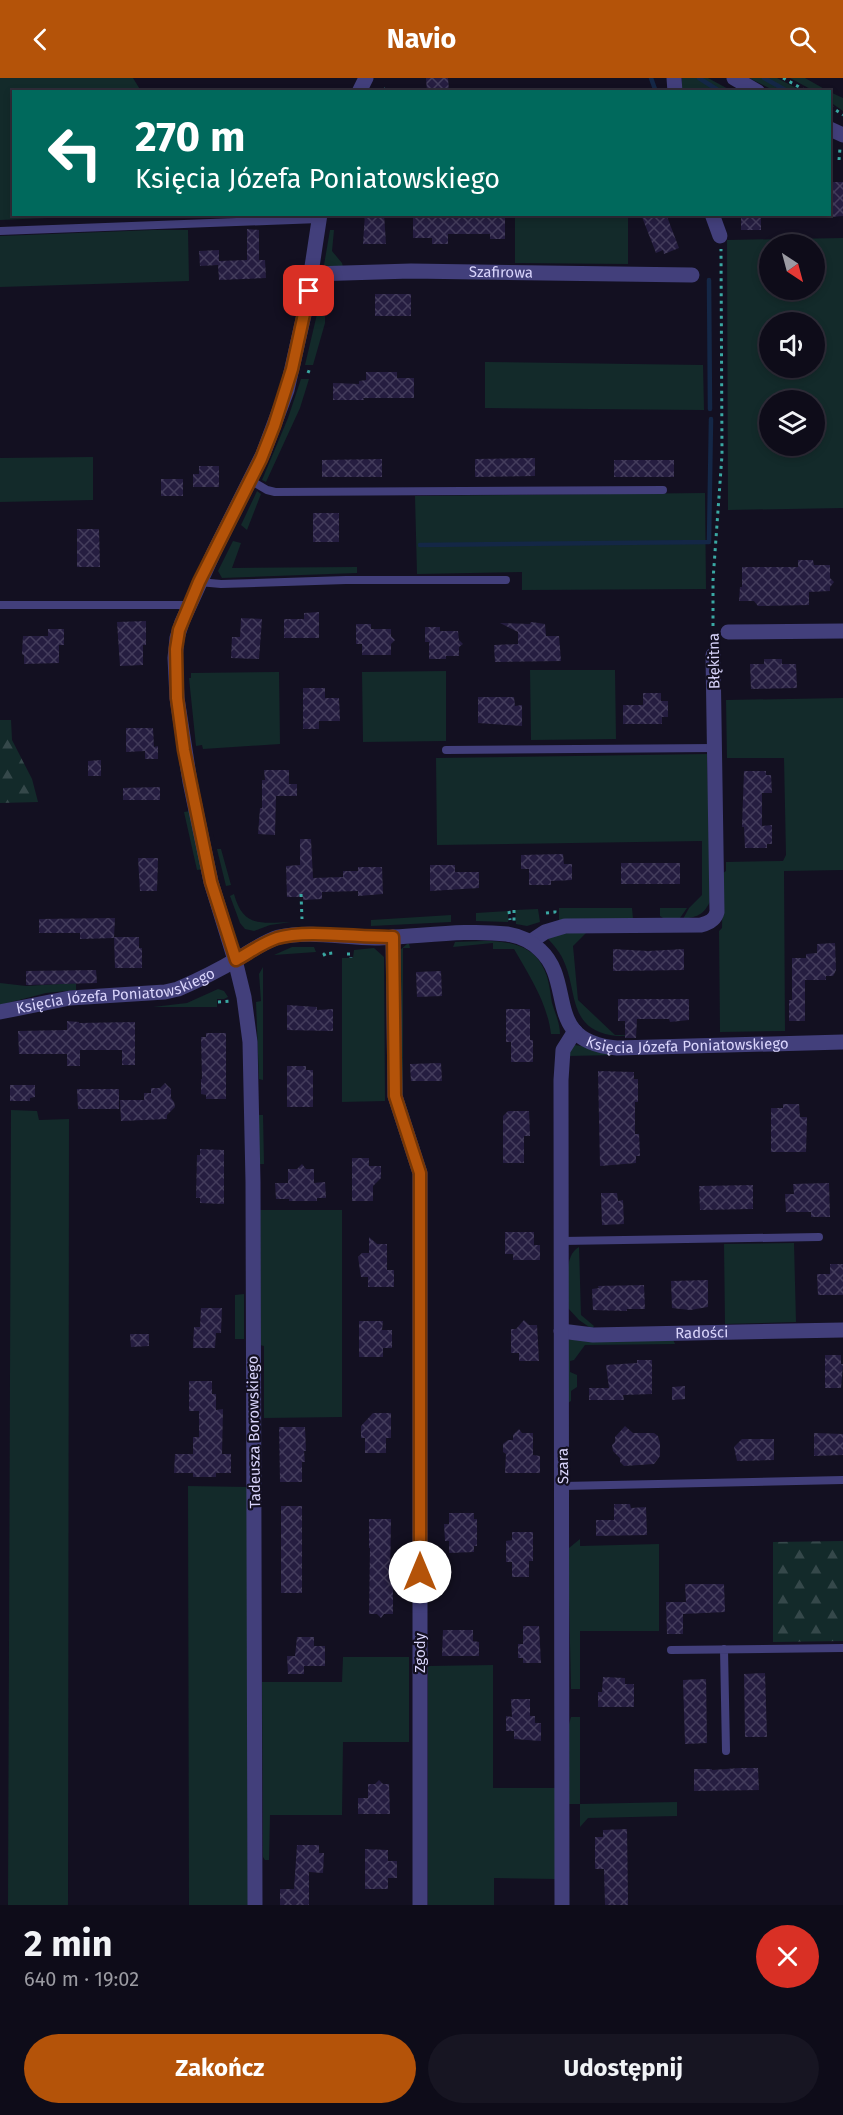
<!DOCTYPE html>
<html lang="pl">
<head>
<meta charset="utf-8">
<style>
  body { margin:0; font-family:"Fira Sans",sans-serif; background:#171522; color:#f1f3f6; height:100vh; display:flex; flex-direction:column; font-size:22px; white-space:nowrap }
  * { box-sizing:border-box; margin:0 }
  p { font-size:20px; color:#9b9ba2 }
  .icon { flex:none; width:33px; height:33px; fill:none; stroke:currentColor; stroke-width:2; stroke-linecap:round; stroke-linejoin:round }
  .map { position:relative; height:1827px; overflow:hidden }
  .panel { display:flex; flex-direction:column; background:#0e0c19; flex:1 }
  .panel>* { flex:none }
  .banner { position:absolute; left:12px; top:12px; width:819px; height:126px; border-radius:0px; box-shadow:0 3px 9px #0003,0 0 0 2px #2e2c38; background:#00695c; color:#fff; overflow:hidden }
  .needle { width:39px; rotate:144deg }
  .controls { position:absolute; left:759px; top:156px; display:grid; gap:12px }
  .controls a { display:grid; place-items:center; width:66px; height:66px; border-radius:50%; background:#0e0c19; box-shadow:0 3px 9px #0003,0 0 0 2px #2e2c38; font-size:30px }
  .pin { position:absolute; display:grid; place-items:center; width:51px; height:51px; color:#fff; margin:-26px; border-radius:12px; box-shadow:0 3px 9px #0006 }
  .me { position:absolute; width:66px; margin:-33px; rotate:0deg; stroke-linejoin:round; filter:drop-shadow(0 0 4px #0008) }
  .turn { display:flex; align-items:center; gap:21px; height:126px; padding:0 24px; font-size:27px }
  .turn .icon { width:78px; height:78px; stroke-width:2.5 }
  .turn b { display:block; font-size:42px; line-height:51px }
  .round { display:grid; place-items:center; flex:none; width:63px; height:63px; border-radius:32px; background:#171522 }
  .headline { display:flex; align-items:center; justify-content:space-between; height:102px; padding:0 24px }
  h1 { font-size:36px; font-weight:700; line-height:45px }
  .cta { display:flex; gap:12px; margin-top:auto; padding:12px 24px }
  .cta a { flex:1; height:69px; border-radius:36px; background:#b45309; color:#fff; font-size:24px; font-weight:700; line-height:69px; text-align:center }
  .cta a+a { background:#171522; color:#f1f3f6 }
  header { display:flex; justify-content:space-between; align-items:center; height:78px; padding:0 24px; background:#b45309; color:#fff; font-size:27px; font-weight:700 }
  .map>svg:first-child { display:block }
  .green { fill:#132a2a; fill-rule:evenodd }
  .forest { fill:url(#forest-firs) }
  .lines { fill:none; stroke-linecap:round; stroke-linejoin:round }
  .stream { stroke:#142746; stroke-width:4.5 }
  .building { fill:url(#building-cross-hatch) }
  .path { stroke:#3aa8a3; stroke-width:3; stroke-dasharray:3 4.5; stroke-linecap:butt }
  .lane { stroke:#423f7b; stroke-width:8 }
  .street { stroke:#423f7b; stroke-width:15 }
  .route-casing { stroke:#753606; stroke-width:15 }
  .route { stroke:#b45309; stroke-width:10 }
  .labels { text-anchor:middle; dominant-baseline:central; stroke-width:4.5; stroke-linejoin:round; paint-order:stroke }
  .street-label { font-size:15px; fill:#d9d4fb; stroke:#131021 }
</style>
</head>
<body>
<header><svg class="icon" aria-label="back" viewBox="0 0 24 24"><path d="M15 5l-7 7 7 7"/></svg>Navio<svg class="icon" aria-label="search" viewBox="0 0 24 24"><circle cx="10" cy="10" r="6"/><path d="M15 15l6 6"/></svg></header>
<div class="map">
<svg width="843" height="1827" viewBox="0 0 843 1827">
  <defs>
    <pattern id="forest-firs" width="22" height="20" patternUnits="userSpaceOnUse" patternTransform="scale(1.5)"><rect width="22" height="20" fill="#132a2a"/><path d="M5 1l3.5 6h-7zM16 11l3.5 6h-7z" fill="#35484a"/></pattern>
    <pattern id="building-cross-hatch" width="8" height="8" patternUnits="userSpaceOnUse" patternTransform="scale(1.5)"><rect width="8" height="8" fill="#251d40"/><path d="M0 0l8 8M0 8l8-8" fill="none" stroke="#443d5c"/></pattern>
  </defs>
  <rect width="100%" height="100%" fill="#131021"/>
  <path class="green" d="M0,0H133L141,13L14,14V136L121,137L0,142Z
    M682,0H708L732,13L682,14Z
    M749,0H777L802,13H775Z
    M790,0H805L828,13H814Z
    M830,14L843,20V33L830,24Z
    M515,137H628V186L515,185Z
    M153,152H188L189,203L0,209V158Z
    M330,152H334L332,173L342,185L343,189L323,193Z
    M843,160V430L728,432L727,162ZM814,166V212H770V166ZM770,244H814V290H770ZM770,322H814V368H770Z
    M329,201L327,224L319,223L321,208Z
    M317,236L325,238V245L313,287H305Z
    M485,284L703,287L704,332L485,330Z
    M301,301H309L300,330L266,404L262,402L288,340Z
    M93,379V422L0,424V380Z
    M257,413L261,416L247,452L241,447Z
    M705,415L706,511L522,512V494L417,496L415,418Z
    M233,463L241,465L232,490L357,489V495L222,500L218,493Z
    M530,592H615L616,661L531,662Z
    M446,593V663L363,664L362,594Z
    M279,594L280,666L203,671L202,667L196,668L189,600H191V595Z
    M843,620V792L784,793L785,953L720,954L719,853L722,850L723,795L726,793V784L783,783L786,777L784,680H727L726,622Z
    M707,676L711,822C703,837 700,838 683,841L689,830L702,817V763L437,767L436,680Z
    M190,733L203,791L197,792L184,734Z
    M213,755L217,771H221L231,807L226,808L213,755H216Z
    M234,816C243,850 262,845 291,844L270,847L254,853L245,851L240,845L230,818Z
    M559,830H632L633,841L559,843Z
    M660,830H687L680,840H663L660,838Z
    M538,831L540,844L527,848L516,846L515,832Z
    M508,833V844L476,843V835Z
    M451,837V844L371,848V842Z
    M573,852L587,854L573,868L578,922L615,957H638C629,957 619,959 610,957C569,949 577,915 565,886C561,875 554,867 546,859Z
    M455,864C484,863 527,857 543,889C549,900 550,913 552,925C555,935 560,945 560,956H551C547,924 530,899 514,871H493V865L453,869Z
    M407,866H409L410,870H403V1019H402L400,872Z
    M292,869H314L316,874L274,877Z
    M374,870L384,879L385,1023L342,1024V880H353L354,872Z
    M263,889V1002L259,1001L256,924L261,923L259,896Z
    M0,905L26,908L76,905V912L46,915L0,927Z
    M218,911L224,913L228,919L224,921H217V929H153L187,925Z
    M575,967C589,968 600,975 614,977L568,978L571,970Z
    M11,1032L37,1033L39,1042L69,1041L68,1827H8Z
    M259,1037H263L264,1086H259Z
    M259,1132H342V1339L264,1340V1268L260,1267Z
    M794,1165L796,1244L725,1246L724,1166Z
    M579,1169L581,1237L594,1248L592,1251L579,1242L567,1229C567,1213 563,1177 579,1169Z
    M244,1216V1261H235V1217Z
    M672,1259L675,1266L585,1267L574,1282L570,1283V1294L577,1297V1309L571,1313V1323L568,1325L569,1393H567V1262Z
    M188,1408L248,1409V1827H189Z
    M580,1461V1468L659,1466V1553H580V1611H571L568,1475L569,1470Z
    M343,1579H409V1664H343L342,1737H270L269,1782H265L263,1779L262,1604H342Z
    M493,1587V1710H555V1801L494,1800V1827H428V1588Z
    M571,1639H580V1726L677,1724V1738L588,1740L580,1749V1726H567L568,1650Z"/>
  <path class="forest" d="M0,642H11L12,662L32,701L38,724L0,725Z
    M843,1463V1563L773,1564V1464Z"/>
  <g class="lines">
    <path class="stream" d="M651,0L656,14
      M699,0L721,14
      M764,0L789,14
      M709,202L710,331
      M420,467L709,464L711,341"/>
  </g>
  <path class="building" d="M426,0H448L449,14H427Z
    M830,104H843V138L830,139Z
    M365,136H384L386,166H363Z
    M421,136L471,139V136H497V140H505V161H490V156H448V166H432V160H413V138H421Z
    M649,136H666L679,170L664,176L663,172L656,175L642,139Z
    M741,136H761V152H741Z
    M247,151L259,152V182H265L266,200L219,202L218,187L200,188L199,173L219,172V183L247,182Z
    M375,216H411V238H375Z
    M366,294H397V300H414V320H363L364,322H333V305L359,306V303L366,302Z
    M535,380V398L475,399V381Z
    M382,381V399H322V382Z
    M614,382H674V399H614Z
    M199,388H219V409H193V396H199Z
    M161,401H183V418H161Z
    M313,435H339V464H313Z
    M77,451H99L100,489H77Z
    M798,482H813L814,487H830V500L834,504L830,509V513L809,514V527L758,528L754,523H739L740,509H742V489H798Z
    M319,534V560H284V541H304V535Z
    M241,540L262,541L259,581L231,580L232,559H240Z
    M146,543V567H143V587L120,588L117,544Z
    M531,544L545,546L546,558H559L561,583L495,584L494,567L518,566V554L500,545L530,546Z
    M356,546H371V551H391V558L395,562L391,566V577H362V566H356Z
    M425,549H440V553H458L459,562L463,566L459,569V578H446V581H429V564H425Z
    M48,551H64V567H59V585L24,586V577L22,576L23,558H48Z
    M764,581H782V586H796L797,610L751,611L750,586H764Z
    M303,610H325V620H339L340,643H319V651H303Z
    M643,615H661V623H668V639H662V646H623V627H643Z
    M478,619H514L515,628L522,627V648L478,645Z
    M126,650H153L154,669L158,668V681H145V673L126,674Z
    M101,682V698H88V683Z
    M264,692H289V706H297V718H276L275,757L258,756L260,730H262V702H265Z
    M744,693H766V697H771L772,715H762V748L772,747V766H767V770H745L744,749H742Z
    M160,709V722H123V710Z
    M300,761H311L313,800L343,799V793H358V789H382L383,816L358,818V813L322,814V821L303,822V819H287L286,788L300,787Z
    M563,776L564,786H572V802L551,803V807H529V791H521V777Z
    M138,780H158L157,813H140Z
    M621,785H680V806H621Z
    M430,787H455V794H479V810L430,813Z
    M115,840L114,860L80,861V855H39V841Z
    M114,859H139V870H142V890H115Z
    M835,865L836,892L833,898H826V902H805V943H789V922H792V880H806V876L817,875V866Z
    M613,871L648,873L684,871V892L613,893Z
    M96,892L97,905L26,907V893Z
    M441,893L442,918L417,919L416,894Z
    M618,921H689V942L670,944L669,941H637L636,960H625V943H618Z
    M287,927L317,929V932L333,931V953L287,952Z
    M506,931H530V962H533V984H511V964H506Z
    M67,943L79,944V945L135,944V987H122V972H80V988H67V976H19L18,953L67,952Z
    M206,955H226V1021H206V1017L201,1016V1001H202L201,959H206Z
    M441,985L442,1003H411L410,986Z
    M287,988H306V992H313V1029H287Z
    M598,993L634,994V1001H638V1024H635V1056H639L640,1078H636V1085L600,1088Z
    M165,1005L171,1011V1020L174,1024L175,1029L167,1037V1041L121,1043L120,1022H144V1015H151V1010H160Z
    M10,1007H35V1019L30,1020V1023H10Z
    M77,1011H119V1031H78Z
    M783,1026H799L800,1039H807L806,1074H771V1030H783Z
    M508,1033H529L530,1058H524V1085H503V1038Z
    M200,1071L224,1072V1126L200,1125V1120H196L197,1077H200Z
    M352,1080H369V1088H381V1100L373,1108V1123H352Z
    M302,1086L306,1091H314V1105L325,1104L326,1120H317V1123H289V1121H276L275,1105H288V1091H297Z
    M829,1105L830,1139H811V1134H786L785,1116H794L793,1106Z
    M753,1107V1131L700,1132L699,1108Z
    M601,1115H617L618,1123L623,1122L624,1146L602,1147Z
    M505,1154H534V1167H540V1182H513V1176H505Z
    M369,1159L377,1166H387V1192H394V1209H368V1199H361L358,1179L362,1175H369Z
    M830,1186H843V1217H818L817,1196H830Z
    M708,1202V1229L690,1232L672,1230L671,1203Z
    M644,1207L645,1231H627V1233L593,1232L592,1211L599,1210L598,1208Z
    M201,1230H222L221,1255H216L215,1270H193L194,1249H200Z
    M524,1242L529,1247H537L539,1283H519V1275H511V1251H516Z
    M359,1243H383L382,1252H392V1270H383V1279H359Z
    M130,1256H149V1268L131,1269Z
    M825,1277H841V1286H843L841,1310H825Z
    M637,1282H652V1316L623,1317L624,1322H589V1310H609L606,1287L637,1285Z
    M189,1303H212V1316H216V1332L223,1331L222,1376H231V1395H216V1399H193V1395H174L175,1376H193V1359H199V1333H189Z
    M685,1308V1321L672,1322V1309Z
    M373,1335H391V1360H386V1375H365V1360H361V1348Z
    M625,1348L633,1355H654L658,1358L660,1365V1378L654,1386L624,1388L620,1384V1380L613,1373L612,1367L615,1364V1359Z
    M279,1349H305L306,1373H304L305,1384H302V1404H280Z
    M519,1351L522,1355H533V1377L540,1378V1395H505L506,1376L503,1374V1366L508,1362H513V1357Z
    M814,1355L843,1356V1377L814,1378Z
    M742,1361H774V1382L737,1383L734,1369Z
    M614,1426H630L631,1430L646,1429L647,1457L596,1458V1442H614Z
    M281,1428H302V1515H281Z
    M449,1435H474V1441H477V1468H474V1474L449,1475V1463H445L444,1446H449Z
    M369,1441H391L390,1504H393V1536H384L381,1540L377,1536H369L370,1470H369Z
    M512,1454H533V1483H529V1499H512V1484H506V1463L512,1462Z
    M685,1506H724L725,1534L683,1536V1556H667L666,1524H686Z
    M523,1548H539L541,1585H523V1580H518V1566H523Z
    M443,1552H473V1563L479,1564V1578H442Z
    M297,1559H314V1568H325V1588H304V1596H288L287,1578H295Z
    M765,1595L767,1659H745L744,1596Z
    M603,1599L625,1600V1606H634V1629H598V1614H602Z
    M706,1601L707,1665L685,1666L683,1602Z
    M511,1621H530V1638H535V1645H541V1663L514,1661V1653H506V1638L512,1639Z
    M740,1690H758L759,1712L694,1713V1691H712V1692Z
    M379,1702L383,1706H389L390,1736H358V1720H368V1706H375Z
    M627,1751L628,1827H605L604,1791H595V1759H603V1752Z
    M297,1767H319V1775H324L323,1795L309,1794V1827H280V1811H294Z
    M365,1771L388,1772V1783H397V1800H388V1811H365Z"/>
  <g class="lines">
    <path class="path" d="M783,0L808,14
      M380,14L382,9L384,11
      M830,28L843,37
      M839,82L840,70
      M308,295L310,290H312
      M713,548V502L722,377L721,171
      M301,816L302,841
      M514,832V843
      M509,833L510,842
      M546,835L555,834V830
      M347,876H351V880
      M325,878L324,876L333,875
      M218,924L231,923"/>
    <path class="lane" d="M0,153L319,141
      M250,402L267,412L275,414L663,412
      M199,504L221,506L346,502H506
      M0,527H189
      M446,672L715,670
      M562,1163L819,1159
      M563,1408L843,1402
      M724,1571L726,1673
      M671,1572L843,1570"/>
    <g class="street">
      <path d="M674,0L675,14"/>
      <path d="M734,0L758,14"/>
      <path d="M359,14L366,0"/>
      <path d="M830,51L843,57"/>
      <path d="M712,136L720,158"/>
      <path id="s1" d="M312,196L411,193L692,197"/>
      <path d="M728,554L843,553"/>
      <path d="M393,859L395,1018L420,1095V1827"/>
      <path d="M530,864L545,854L565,848L701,847C709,845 715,842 717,834L713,577"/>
      <path id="s2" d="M0,934L70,920L165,914L178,911C199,902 219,892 239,880C251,873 265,863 279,859C310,852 344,860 375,860C418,859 464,851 507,856C519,858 531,863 540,872C576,905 542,964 617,970L843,964"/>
      <path id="s3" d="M561,1253L593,1257L843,1252"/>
      <path d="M255,1827L253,1104L250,964L244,919L235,882L211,804L190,704L177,620L175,580L177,560L182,544L214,474L263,376L287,312L306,228L320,136"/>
      <path d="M562,1827L561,1002L563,972L575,953"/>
    </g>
  </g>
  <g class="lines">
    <g class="route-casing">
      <path id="route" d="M309,213L292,291L274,348L261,381L199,504L179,552L176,571L177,620L184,672L211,804L236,882C249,875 262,865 277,860C307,851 360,860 393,859L395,1018L420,1095V1494"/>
    </g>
    <use href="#route" class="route"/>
  </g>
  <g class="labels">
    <g class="street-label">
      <text stroke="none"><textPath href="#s1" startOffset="189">Szafirowa</textPath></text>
      <text transform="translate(714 583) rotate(-91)">Błękitna</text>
      <text stroke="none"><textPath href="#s2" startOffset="118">Księcia Józefa Poniatowskiego</textPath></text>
      <text stroke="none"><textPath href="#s2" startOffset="766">Księcia Józefa Poniatowskiego</textPath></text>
      <text stroke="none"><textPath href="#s3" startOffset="141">Radości</textPath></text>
      <text transform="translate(254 1354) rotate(-91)">Tadeusza Borowskiego</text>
      <text transform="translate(563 1388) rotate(-91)">Szara</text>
      <text transform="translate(420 1575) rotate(-90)">Zgody</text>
    </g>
  </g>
</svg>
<div class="controls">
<a><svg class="needle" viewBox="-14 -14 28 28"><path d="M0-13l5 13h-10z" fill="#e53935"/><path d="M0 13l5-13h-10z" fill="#9b9ba2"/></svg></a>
<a><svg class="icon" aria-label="sound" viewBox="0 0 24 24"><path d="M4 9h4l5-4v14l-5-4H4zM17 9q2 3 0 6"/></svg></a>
<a><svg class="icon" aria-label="layers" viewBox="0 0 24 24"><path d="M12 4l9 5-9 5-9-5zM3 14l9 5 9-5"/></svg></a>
</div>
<div class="pin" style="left:309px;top:213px;background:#d93025"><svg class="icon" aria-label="arrive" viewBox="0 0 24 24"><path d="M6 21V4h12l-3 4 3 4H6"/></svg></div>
<svg class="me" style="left:420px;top:1494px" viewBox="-20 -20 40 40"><circle r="19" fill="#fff"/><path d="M0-13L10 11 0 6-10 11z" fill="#b45309"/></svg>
<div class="banner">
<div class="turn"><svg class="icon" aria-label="left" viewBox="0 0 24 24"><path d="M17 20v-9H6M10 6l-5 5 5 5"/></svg><div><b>270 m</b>Księcia Józefa Poniatowskiego</div></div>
</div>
</div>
<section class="panel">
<div class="headline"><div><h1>2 min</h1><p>640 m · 19:02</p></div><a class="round" style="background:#d93025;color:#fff"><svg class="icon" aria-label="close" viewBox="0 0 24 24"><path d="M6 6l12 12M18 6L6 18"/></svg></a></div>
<div class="cta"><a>Zakończ</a><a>Udostępnij</a></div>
</section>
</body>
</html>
